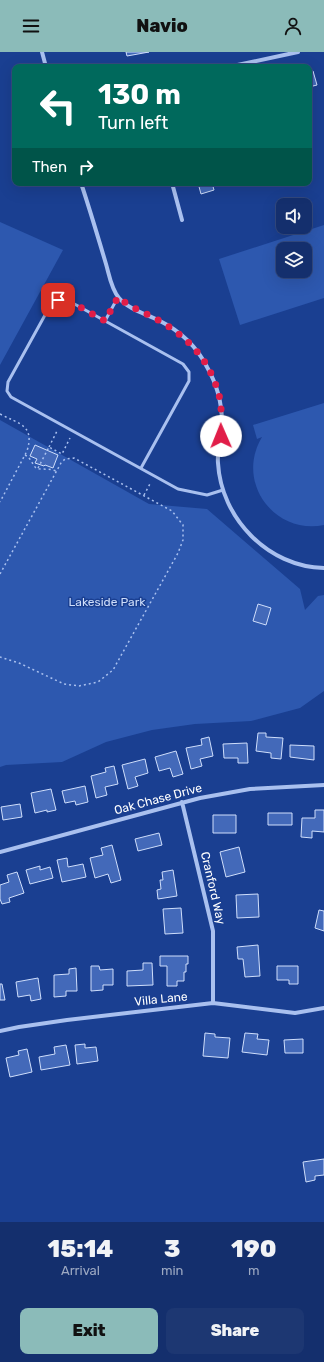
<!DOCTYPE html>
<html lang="en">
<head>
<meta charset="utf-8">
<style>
  body { margin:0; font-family:Rubik,sans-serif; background:#1d3772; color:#f1f3f6; height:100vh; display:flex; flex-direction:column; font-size:15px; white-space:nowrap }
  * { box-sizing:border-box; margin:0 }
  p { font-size:13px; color:#9da9c2 }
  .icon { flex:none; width:22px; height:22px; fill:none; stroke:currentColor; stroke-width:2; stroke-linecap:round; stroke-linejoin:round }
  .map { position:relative; height:1170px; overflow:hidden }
  .drawer { display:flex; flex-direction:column; background:#142f6d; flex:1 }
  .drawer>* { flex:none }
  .hud { position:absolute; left:12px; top:12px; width:300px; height:122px; border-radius:8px; box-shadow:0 4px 16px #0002,0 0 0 1px #334a80; background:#00695c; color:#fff; overflow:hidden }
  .fabs { position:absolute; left:276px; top:146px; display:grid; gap:8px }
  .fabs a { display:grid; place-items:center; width:36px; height:36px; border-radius:8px; background:#142f6d; box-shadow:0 4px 16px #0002,0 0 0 1px #334a80; font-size:20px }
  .pin { position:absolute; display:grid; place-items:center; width:34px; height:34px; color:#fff; margin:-17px; border-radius:8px; box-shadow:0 2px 6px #0006 }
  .me { position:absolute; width:44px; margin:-22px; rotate:359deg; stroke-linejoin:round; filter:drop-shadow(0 0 3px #0008) }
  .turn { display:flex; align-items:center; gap:14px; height:84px; padding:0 20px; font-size:18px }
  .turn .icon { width:52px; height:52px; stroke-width:2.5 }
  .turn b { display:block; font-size:28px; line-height:34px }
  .then { display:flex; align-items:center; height:38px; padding:0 20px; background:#0003; gap:8px; font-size:15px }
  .eta { display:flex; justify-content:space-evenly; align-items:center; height:68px; text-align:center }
  .eta b { font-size:24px; font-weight:800; line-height:28px }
  .action { display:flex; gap:8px; margin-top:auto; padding:8px 20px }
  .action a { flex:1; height:46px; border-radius:8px; background:#8bbbb9; color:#111; font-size:16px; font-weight:800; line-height:46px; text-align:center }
  .action a+a { background:#1d3772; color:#f1f3f6 }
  header { display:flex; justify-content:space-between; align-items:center; height:52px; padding:0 20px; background:#8bbbb9; color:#111; font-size:18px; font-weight:800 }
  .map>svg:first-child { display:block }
  .green { fill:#2d58af; fill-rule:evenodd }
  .building { fill:#4369b9; stroke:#cfdefb }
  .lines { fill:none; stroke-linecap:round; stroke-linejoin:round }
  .path { stroke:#a9c0ef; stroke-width:1.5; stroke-dasharray:2 3; stroke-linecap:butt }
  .service { stroke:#a9c0ef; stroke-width:3 }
  .minor { stroke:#a9c0ef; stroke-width:4 }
  .route { stroke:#e11d48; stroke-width:7; stroke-dasharray:0 12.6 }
  .labels { text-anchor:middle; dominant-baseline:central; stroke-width:3; stroke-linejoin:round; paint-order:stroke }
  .park-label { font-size:12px; fill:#cfdefb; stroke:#1a3f91 }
  .street-label { font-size:12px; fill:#fff; stroke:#1a3f91 }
</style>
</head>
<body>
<header><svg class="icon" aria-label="menu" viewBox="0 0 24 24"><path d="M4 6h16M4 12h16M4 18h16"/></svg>Navio<svg class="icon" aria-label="person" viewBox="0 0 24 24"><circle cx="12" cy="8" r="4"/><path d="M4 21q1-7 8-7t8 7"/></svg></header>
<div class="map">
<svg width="324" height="1170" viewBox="0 0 324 1170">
  <rect width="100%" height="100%" fill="#1a3f91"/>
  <path class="green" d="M0,170L63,198L0,313Z
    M324,173V246L240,273L219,207ZM283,197H305V219H283Z
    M324,351V473C274,483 235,430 262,385L257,387L253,373Z
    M0,368L149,452L207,457L300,537L305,558L318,544L324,543V639L300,656L251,669L195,672L152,678L106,690L62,710L6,713L0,715Z"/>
  <path class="building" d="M126,0H149L127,4Z
    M313,19L317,33L309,35V20Z
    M198,131H212L214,138L201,142Z
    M35,393L58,403L53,416L45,413L44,414L35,411L37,407L30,404Z
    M258,552L271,556L266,573L253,569Z
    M258,681H266V685L283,686L281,707L271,706V701L256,699Z
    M209,685L213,704L200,707L202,714L191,717L186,696L202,693L201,687Z
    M247,691L248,711H238V706H224L223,692Z
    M290,693L314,694V708L290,705Z
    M176,699L183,722L173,725L170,716L159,719L155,705Z
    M145,707L148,721L135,725L138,734L128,737L122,713Z
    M114,714L118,732L105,735L107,743L96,746L91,724L106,720L105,716Z
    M85,734L88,750L76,753L75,749L65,751L62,739Z
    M51,737L56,758L47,760V758L35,761L31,741Z
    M20,752L22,765L3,768L1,755Z
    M315,758H324V780L312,779V786L301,785L302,766H315Z
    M268,761H292V773H268Z
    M213,763H236V781H213Z
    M159,781L162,793L138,799L135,787Z
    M112,793L121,828L111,831L108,822L95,826L90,806L103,803L101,796Z
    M239,795L245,820L226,825L220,800Z
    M67,806L68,815L83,812L86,825L62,830L57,808Z
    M40,814V818L50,815L53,826L30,832L26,818Z
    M173,818L177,844L158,847L157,838L161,837L160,828H163L162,820Z
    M17,820L24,841L9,846L10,850L2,852L0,847V833L9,830L7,823Z
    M258,842L259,865L237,866L236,843Z
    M181,856L183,881L165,882L163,857Z
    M319,858L324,859V879L315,876Z
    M258,893L260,924L245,925L243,907H238L237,895Z
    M160,904H188V912H186V920H184V929H177V934H167V914H160Z
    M143,911H152L153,933L127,934V919L143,918Z
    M91,914H99L100,918L113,917V933H103V938L91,939Z
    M277,914H298V932H289V928H277Z
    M76,916L77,939H66V944L54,945V923L69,922V917Z
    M38,926L41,947L31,949L30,943L18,945L16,930Z
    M0,932H2L5,948H0Z
    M205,981L215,982V985L230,986L228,1006L203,1004Z
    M245,981L258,982L257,987L269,988L267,1003L242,1000Z
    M303,987V1001H285L284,988Z
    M85,992V996L96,995L98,1009L77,1012L75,993Z
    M66,993L70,1013L41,1018L39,1005L55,1002L54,995Z
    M27,997L32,1020L10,1025L6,1006L19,1003L18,999Z
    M324,1107V1123L315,1124V1128L306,1130L303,1110Z"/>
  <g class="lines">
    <path class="path" d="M0,362C19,372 35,373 27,399L0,450
      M49,395L57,379
      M25,403C31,406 32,412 36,416C40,418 49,416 56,419
      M38,416L49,395L62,402L70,386
      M144,443L151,430
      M0,522L61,411L65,407L74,406L172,459L183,473V488L178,501L113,618L98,630L79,634L64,632L19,611L0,605"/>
    <path class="service" d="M105,269L118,245
      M141,416L189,329V320L183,312L69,249L58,248L50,254L8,330L7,339L11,345L178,437L207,443L223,438"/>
    <path class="minor" d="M42,0L46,15
      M228,15L298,0
      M81,131C90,158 98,185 106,212C109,222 111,237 119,246C129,258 147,262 160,269C180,279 197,295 207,315C219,336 224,361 221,385C220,394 217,402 218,411C221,466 268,515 324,516
      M172,131L182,168
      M182,750L213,879V951
      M0,800L200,746L250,737L324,733
      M0,979L19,975L67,968L213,951L295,961L324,956"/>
  </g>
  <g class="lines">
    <path class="route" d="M58,248L69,249L105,269L118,245C133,258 148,261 163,271C193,289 212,313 220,347C222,359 221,372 221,384"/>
  </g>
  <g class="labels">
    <g class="park-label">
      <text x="107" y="550">Lakeside Park</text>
    </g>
    <g class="street-label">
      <text transform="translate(158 747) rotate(-15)">Oak Chase Drive</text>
      <text transform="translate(213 836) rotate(77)">Cranford Way</text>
      <text transform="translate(161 947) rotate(-6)">Villa Lane</text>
    </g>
  </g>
</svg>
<div class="fabs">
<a><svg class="icon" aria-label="sound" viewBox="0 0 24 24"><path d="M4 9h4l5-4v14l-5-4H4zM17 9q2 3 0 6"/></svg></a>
<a><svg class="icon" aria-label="layers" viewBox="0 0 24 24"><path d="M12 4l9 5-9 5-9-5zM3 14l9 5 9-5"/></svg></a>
</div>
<div class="pin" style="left:58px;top:248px;background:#d93025"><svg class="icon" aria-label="arrive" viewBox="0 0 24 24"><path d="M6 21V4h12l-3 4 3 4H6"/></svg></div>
<svg class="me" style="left:221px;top:384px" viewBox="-20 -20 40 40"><circle r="19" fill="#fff"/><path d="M0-13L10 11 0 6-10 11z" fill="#e11d48"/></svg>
<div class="hud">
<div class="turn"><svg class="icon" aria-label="left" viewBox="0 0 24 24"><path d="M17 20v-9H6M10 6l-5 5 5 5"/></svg><div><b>130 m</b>Turn left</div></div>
<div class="then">Then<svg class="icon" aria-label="right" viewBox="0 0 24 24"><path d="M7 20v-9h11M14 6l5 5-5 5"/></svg></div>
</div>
</div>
<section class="drawer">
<div class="eta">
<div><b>15:14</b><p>Arrival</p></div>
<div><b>3</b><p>min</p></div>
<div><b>190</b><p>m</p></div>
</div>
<div class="action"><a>Exit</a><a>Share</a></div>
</section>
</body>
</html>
